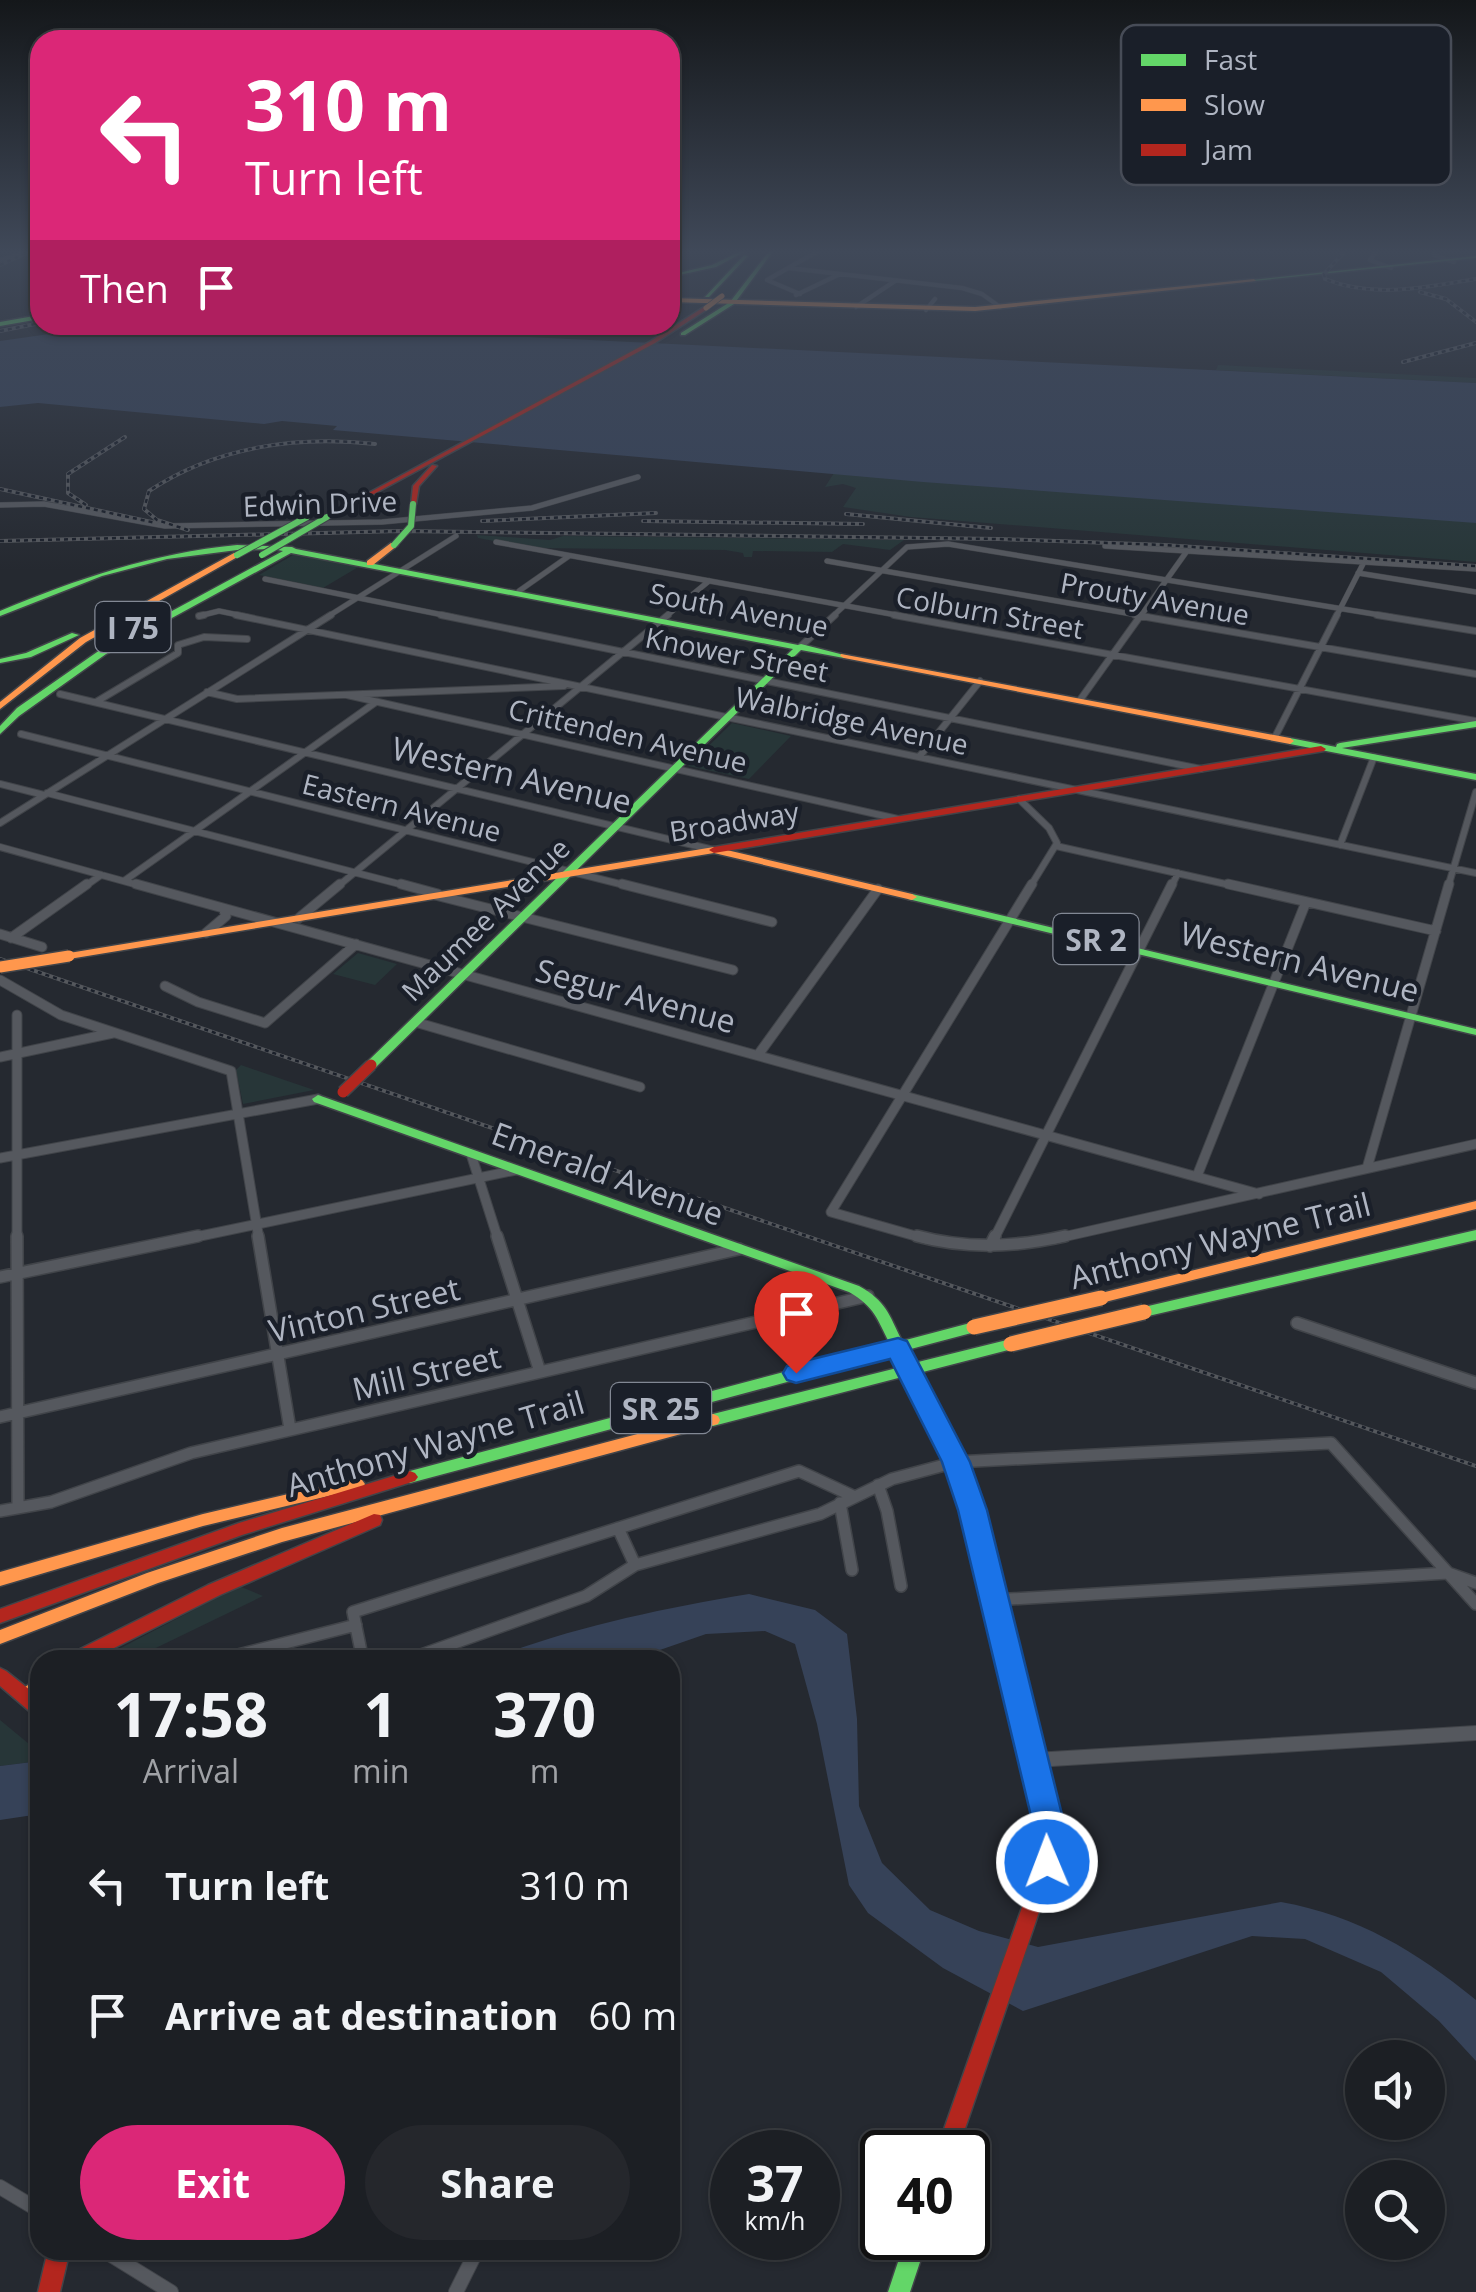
<!DOCTYPE html>
<html lang="en">
<head>
<meta charset="utf-8">
<style>
  body { margin:0; font-family:"Open Sans",sans-serif; background:#25272c; color:#f1f3f6; height:100vh; display:flex; flex-direction:column; font-size:38px; white-space:nowrap }
  * { box-sizing:border-box; margin:0 }
  p { font-size:32px; color:#a0a2a6 }
  .icon { flex:none; width:55px; height:55px; fill:none; stroke:currentColor; stroke-width:2; stroke-linecap:round; stroke-linejoin:round }
  .map { position:relative; flex:1; overflow:hidden }
  .details { position:absolute; left:30px; top:1650px; width:650px; height:610px; display:flex; flex-direction:column; background:#1c1f24; border-radius:30px; box-shadow:0 2px 8px #0004,0 0 0 2px #3a3d41 }
  .details>* { flex:none }
  .top-card { position:absolute; left:30px; top:30px; width:650px; height:305px; border-radius:30px; box-shadow:0 2px 8px #0004,0 0 0 2px #3a3d41; background:#db2777; color:#fff; overflow:hidden }
  .tools { position:absolute; left:1345px; top:2040px; display:grid; gap:20px }
  .tools a { display:grid; place-items:center; width:100px; height:100px; border-radius:50%; background:#1c1f24; box-shadow:0 2px 8px #0004,0 0 0 2px #3a3d41; font-size:50px }
  .speed { position:absolute; left:710px; top:2130px; display:flex; gap:20px; font-size:50px; font-weight:700; text-align:center }
  .speed>* { display:grid; place-content:center; width:130px; height:130px; border-radius:50%; background:#1c1f24; box-shadow:0 2px 8px #0004,0 0 0 2px #3a3d41; line-height:1 }
  .speed small { font-size:25px; font-weight:400 }
  .speed .limit { border:5px solid #111; border-radius:15px; background:#fff; color:#111 }
  .pin { position:absolute; display:grid; place-items:center; width:85px; height:85px; color:#fff; margin:-102px -42px; border-radius:50% 50% 50% 0; rotate:-45deg; box-shadow:0 0 10px #0007 }
  .pin .icon { rotate:45deg }
  .me { position:absolute; width:110px; margin:-55px; rotate:359deg; stroke-linejoin:round; filter:drop-shadow(0 0 8px #0008) }
  .turn { display:flex; align-items:center; gap:35px; height:210px; padding:0 50px; font-size:45px }
  .turn .icon { width:130px; height:130px; stroke-width:2.5 }
  .turn b { display:block; font-size:70px; line-height:85px }
  .then { display:flex; align-items:center; height:95px; padding:0 50px; background:#0003; gap:20px; font-size:38px }
  .eta { display:flex; justify-content:space-evenly; align-items:center; height:170px; text-align:center }
  .eta b { font-size:60px; font-weight:700; line-height:70px }
  .button { display:flex; gap:20px; margin-top:auto; padding:20px 50px }
  .button a { flex:1; height:115px; border-radius:60px; background:#db2777; color:#fff; font-size:40px; font-weight:700; line-height:115px; text-align:center }
  .button a+a { background:#25272c; color:#f1f3f6 }
  ul { padding:0; list-style:none }
  li { display:flex; align-items:center; gap:30px; height:130px; padding:0 50px }
  li div { flex:1 }
  li b { display:block; font-size:38px }
  li em { font-style:normal }
  .map>svg:first-child { display:block }
  .green { fill:#273638 }
  .water { fill:#364258 }
  .lines { fill:none; stroke-linecap:round; stroke-linejoin:round }
  .street-far5-casing { stroke:#414449; stroke-width:5 }
  .street-far4-casing { stroke:#414449; stroke-width:6 }
  .street-far3-casing { stroke:#414449; stroke-width:8 }
  .street-far2-casing { stroke:#414449; stroke-width:11 }
  .street-far1-casing { stroke:#414449; stroke-width:14 }
  .street-casing { stroke:#414449; stroke-width:16 }
  .fast-casing { stroke:#414449; stroke-width:3 }
  .slow-casing { stroke:#414449; stroke-width:3 }
  .jam-casing { stroke:#414449; stroke-width:3 }
  .street-far5 { stroke:#55585e; stroke-width:4 }
  .street-far4 { stroke:#55585e; stroke-width:5 }
  .street-far3 { stroke:#55585e; stroke-width:6 }
  .street-far2 { stroke:#55585e; stroke-width:9 }
  .street-far1 { stroke:#55585e; stroke-width:11 }
  .street { stroke:#55585e; stroke-width:14 }
  .fast { fill:#63d668; fill-rule:evenodd }
  .slow { fill:#ff974d; fill-rule:evenodd }
  .jam { fill:#b3261e; fill-rule:evenodd }
  .rail-casing { stroke:#54575c; stroke-width:4 }
  .rail { stroke:#1a1f29; stroke-width:2.5; stroke-dasharray:4; stroke-linecap:butt }
  .fast-bridge-casing { stroke:#414449; stroke-width:8; stroke-linecap:butt }
  .slow-bridge-far2-casing { stroke:#414449; stroke-width:6; stroke-linecap:butt }
  .slow-bridge-far1-casing { stroke:#414449; stroke-width:14; stroke-linecap:butt }
  .slow-bridge-casing { stroke:#414449; stroke-width:18; stroke-linecap:butt }
  .jam-bridge-casing { stroke:#414449; stroke-width:14; stroke-linecap:butt }
  .fast-bridge { stroke:#63d668; stroke-width:6 }
  .slow-bridge-far2 { stroke:#ff974d; stroke-width:5 }
  .slow-bridge-far1 { stroke:#ff974d; stroke-width:11 }
  .slow-bridge { stroke:#ff974d; stroke-width:15 }
  .jam-bridge { stroke:#b3261e; stroke-width:11 }
  .route { fill:#1a73e8; stroke:#114b97; stroke-width:2.5 }
  .labels { text-anchor:middle; dominant-baseline:central; stroke-width:9; stroke-linejoin:round; paint-order:stroke }
  .far-street-label { font-size:28px; fill:#afb5c2; stroke:#1a1f29 }
  .shield { fill:#1a1f29; stroke:#828894; stroke-width:2.5 }
  .shield-label { font-size:30px; font-weight:bold; fill:#afb5c2 }
  .street-label { font-size:32px; fill:#afb5c2; stroke:#1a1f29 }
  .key { fill:#1a1f29; stroke:#474c57; stroke-width:2.5 }
  .key-label { font-size:28px; fill:#afb5c2 }
</style>
</head>
<body>
<div class="map">
<svg width="1476" height="2292" viewBox="0 0 1476 2292">
  <rect width="100%" height="100%" fill="#252930"/>
  <path class="green" d="M1218,365L1476,378V383L1216,370Z
    M834,473L1466,521L1476,523V562L911,517L843,507L856,488L843,484L825,487Z
    M477,535L550,540L563,536L904,540L890,550L843,544L832,552L753,551L752,557H744L743,553L725,550L531,548L478,538Z
    M298,552L360,566L323,588L259,575Z
    M732,723L791,736L749,779L688,766Z
    M358,953L397,964L375,985L333,974Z
    M241,1065L314,1090L243,1104L236,1070Z
    M239,1586L263,1596L131,1660H98Z
    M0,1720L40,1753V1761L0,1766Z"/>
  <path class="water" d="M113,325H283L1476,383V523L923,482L333,430L337,426L282,421L264,424L38,403L0,407V341Z
    M749,1594L815,1610L847,1634L857,1719L859,1806L882,1863L930,1910L979,1931L1038,1947L1281,1902C1358,1916 1416,1951 1476,2000V2061L1439,2021L1381,1972L1305,1939L1252,1936L1023,2011L943,1968L868,1913L849,1885L817,1724L795,1644L765,1631L706,1634L631,1660H488C572,1627 660,1609 749,1594Z
    M40,1761V1814L0,1820V1766Z"/>
  <g class="lines">
    <g class="street-far5-casing">
      <path id="street-far5" d="M1377,250L1370,260L1391,268
        M1434,250V255L1454,262
        M0,260L35,250
        M788,268L962,288L982,294L1000,307
        M800,294L767,280L820,250
        M796,295L840,274
        M856,307L895,281
        M926,310L935,299"/>
    </g>
    <g class="street-far4-casing">
      <path id="street-far4" d="M0,505L44,504L165,526L382,522L532,508L638,477
        M496,542L907,617
        M1105,546L1476,569
        M827,561L1149,617
        M1358,573L1476,592
        M265,579L453,617
        M519,591L569,556
        M199,616L219,611L248,617
        M327,617L456,536
        M665,617L709,581
        M832,617L907,547L948,544L1392,617
        M1140,617L1187,551
        M1336,617L1364,562"/>
    </g>
    <g class="street-far3-casing">
      <path id="street-far3" d="M236,615L1476,873
        M441,615L1201,769
        M894,615L1476,721
        M1135,615L1476,674
        M1377,615L1476,631
        M199,616L204,615
        M801,646L835,615
        M207,692L237,699L564,686
        M60,694L714,850
        M347,695L898,819
        M1080,700L1141,615
        M96,702L178,653V645L204,637L247,639
        M21,734L632,887
        M1275,737L1337,615
        M919,757L980,681
        M0,784L44,795
        M47,793L411,887
        M1019,799L1049,828L1057,843L1030,887
        M0,823L331,615
        M1340,845L1374,757
        M1056,846L1239,887
        M0,847L145,887
        M124,881L376,702
        M84,887L101,875
        M337,887L668,615
        M1171,887L1178,873
        M1448,887L1476,792"/>
    </g>
    <g class="street-far2-casing">
      <path id="street-far2" d="M136,884L1259,1194
        M401,884L438,894
        M622,884L772,922
        M1228,884L1436,931
        M435,895L733,970
        M299,918L340,884
        M206,933L226,916L223,908
        M0,934L42,947
        M11,938L87,884
        M0,980L61,1015L231,1071L259,1239
        M165,986L198,1002L265,1023L356,944
        M17,1015V1239
        M415,1022L640,1087
        M758,1055L878,889
        M0,1057L113,1033
        M471,1154L498,1239
        M0,1158L318,1099
        M1367,1168L1449,884
        M1197,1176L1306,902
        M186,1239L516,1170
        M926,1239L831,1212L1032,884
        M994,1239L1172,884
        M1054,1239L1476,1144"/>
    </g>
    <g class="street-far1-casing">
      <path id="street-far1" d="M17,1236L18,1506
        M258,1236L290,1429
        M497,1236L540,1372
        M917,1236C965,1249 1017,1247 1065,1236
        M990,1246L995,1236
        M0,1277L198,1236
        M1297,1323L1476,1383
        M0,1417L739,1249
        M878,1485L887,1511L901,1586
        M840,1503L852,1570
        M0,1511L51,1502L191,1453L868,1296
        M618,1528L635,1565
        M994,1600L1448,1573L1476,1583
        M226,1658L356,1625
        M367,1660L362,1656L353,1612L799,1471L853,1496
        M407,1660L586,1596L635,1565L820,1514L892,1479L956,1462L1331,1443L1476,1604"/>
    </g>
    <g class="street-casing">
      <path id="street" d="M1035,1760L1476,1733
        M0,2187L40,2211
        M103,2250L171,2292
        M456,2292L477,2250"/>
    </g>
    <g class="fast-casing">
      <path id="fast" d="M743,250H748L716,267L670,277V275L712,265Z
        M770,250H774L734,304L685,335H681V333L730,302Z
        M744,255L748,256L709,297H705Z
        M1476,256V258L1254,281L1252,280Z
        M40,315V319L0,326V322Z
        M237,545L292,547L296,549L798,645L801,644L848,656L844,658L801,650L375,1068L371,1069L365,1065L367,1062L793,649L291,553L106,654L19,716L0,734V726L17,708L100,650L283,551L273,549L237,550L167,559L102,576L0,616V611C77,579 153,553 237,545Z
        M72,633L79,635L31,657L0,663V659L26,653Z
        M1476,721V727L1342,748L1476,774V780L1290,744L1286,741L1290,738L1336,747L1337,744L1340,743Z
        M912,894L1476,1029V1035L908,899V895Z
        M318,1095L859,1286C886,1301 889,1314 902,1341L974,1322L979,1323L981,1327L979,1331L907,1350L914,1363L1011,1339L1016,1340L1018,1344L1016,1348L919,1373L964,1462L990,1552L988,1557L982,1559L976,1557L974,1552L948,1462L906,1376L713,1426L708,1424L706,1420L708,1416L713,1414L901,1367L895,1353L410,1483L405,1481L402,1477L405,1473L410,1471L890,1344C877,1319 875,1307 849,1292L314,1102L312,1099Z
        M1476,1230V1240L1144,1317L1139,1316L1137,1312L1139,1308L1144,1307Z
        M906,2238H928L910,2292H888Z"/>
    </g>
    <g class="slow-casing">
      <path id="slow" d="M1254,279L1256,281L975,311L670,302V298L975,307Z
        M391,543L398,545L373,565H367V561Z
        M234,553L241,555L86,642L0,709V702L80,638Z
        M841,654L1290,738L1294,741L1290,744L844,658L840,656Z
        M714,847L912,894L917,897L912,900L714,853L69,959L64,956L69,953Z
        M1476,1201V1209L1101,1303L1096,1301L1094,1298L1096,1295L1101,1293Z
        M713,1414L718,1416L720,1420L718,1424L282,1542L158,1583L0,1644V1630L147,1573L282,1528Z
        M357,1478L362,1480L365,1484L362,1488L203,1526L0,1586V1572L203,1514Z
        M40,1677V1695L25,1704L19,1701L16,1696L19,1691Z"/>
    </g>
    <g class="jam-casing">
      <path id="jam" d="M704,307L709,308L655,343L329,518L324,517L651,341Z
        M432,465L437,466L419,486L416,504L411,505L413,486Z
        M1321,746L1326,749L1324,751L714,853L709,850L714,847Z
        M410,1471L415,1473L418,1477L415,1481L242,1535L0,1623V1609L239,1523Z
        M374,1514L380,1515L382,1520L380,1525L220,1595L90,1660H65L68,1655L208,1585Z
        M982,1545L988,1547L990,1552L1060,1839L1056,1862L957,2152H936L1038,1862L1042,1839L974,1552L976,1547Z
        M0,1668L6,1671L40,1698V1717L34,1715L0,1686Z
        M48,2250H70L60,2292H38Z"/>
    </g>
    <use href="#street-far5" class="street-far5"/>
    <use href="#street-far4" class="street-far4"/>
    <use href="#street-far3" class="street-far3"/>
    <use href="#street-far2" class="street-far2"/>
    <use href="#street-far1" class="street-far1"/>
    <use href="#street" class="street"/>
    <use href="#fast" class="fast"/>
    <use href="#slow" class="slow"/>
    <use href="#jam" class="jam"/>
    <g class="rail-casing">
      <path id="rail" d="M1346,250L1324,274L1325,279C1375,299 1425,287 1476,279
        M0,265L33,250
        M1420,292L1446,299L1476,322
        M0,331L40,323
        M1403,362L1476,343
        M0,489L156,523
        M86,505L68,493V474L125,437
        M846,514L991,528
        M482,521L656,513
        M643,521L863,524
        M188,530L157,520L144,509L149,491C215,447 297,435 375,444
        M0,541L400,531L999,539L1164,545L1476,566
        M0,959L1476,1466"/>
    </g>
    <use href="#rail" class="rail"/>
    <g class="fast-bridge-casing">
      <path id="fast-bridge" d="M394,545L411,526L413,504
        M237,555L307,517
        M262,555L327,517"/>
    </g>
    <g class="slow-bridge-far2-casing">
      <path id="slow-bridge-far2" d="M706,308L722,296"/>
    </g>
    <g class="slow-bridge-far1-casing">
      <path id="slow-bridge-far1" d="M0,967L69,956"/>
    </g>
    <g class="slow-bridge-casing">
      <path id="slow-bridge" d="M974,1327L1101,1298
        M1011,1344L1144,1312"/>
    </g>
    <g class="jam-bridge-casing">
      <path id="jam-bridge" d="M343,1092L371,1065"/>
    </g>
    <use href="#fast-bridge" class="fast-bridge"/>
    <use href="#slow-bridge-far2" class="slow-bridge-far2"/>
    <use href="#slow-bridge-far1" class="slow-bridge-far1"/>
    <use href="#slow-bridge" class="slow-bridge"/>
    <use href="#jam-bridge" class="jam-bridge"/>
  </g>
  <linearGradient id="sky" x2="0" y2="1"><stop stop-color="#14171a"/><stop offset="0.44" stop-color="#404959"/><stop offset="1" stop-color="#404959" stop-opacity="0"/></linearGradient>
  <rect width="1476" height="571" fill="url(#sky)"/>
  <path class="route" d="M898,1338L907,1341L970,1462L987,1510L1068,1839L1059,1873L1047,1878L1035,1873C1028,1857 1033,1832 1030,1812L958,1510L942,1462L890,1359L796,1383L787,1380L783,1373L787,1366L796,1363Z"/>
  <g class="labels">
    <g class="far-street-label">
      <text transform="translate(320 503) rotate(-2)">Edwin Drive</text>
      <text transform="translate(1155 598) rotate(10)">Prouty Avenue</text>
      <text transform="translate(739 609) rotate(11)">South Avenue</text>
      <text transform="translate(990 612) rotate(10)">Colburn Street</text>
      <text transform="translate(737 654) rotate(11)">Knower Street</text>
      <text transform="translate(852 720) rotate(12)">Walbridge Avenue</text>
      <text transform="translate(628 735) rotate(13)">Crittenden Avenue</text>
      <text transform="translate(402 807) rotate(14)">Eastern Avenue</text>
      <text transform="translate(734 821) rotate(-9)">Broadway</text>
      <text transform="translate(485 919) rotate(-44)">Maumee Avenue</text>
    </g>
    <g class="shield">
      <rect x="95.5" y="602" width="75" height="50" rx="8"/>
      <rect x="1053.5" y="914" width="85" height="50" rx="8"/>
      <rect x="611" y="1383" width="100" height="50" rx="8"/>
    </g>
    <g class="shield-label">
      <text x="133" y="627">I 75</text>
      <text x="1096" y="939">SR 2</text>
      <text x="661" y="1408">SR 25</text>
    </g>
    <g class="street-label">
      <text transform="translate(512 774) rotate(13)">Western Avenue</text>
      <text transform="translate(1300 961) rotate(14)">Western Avenue</text>
      <text transform="translate(636 995) rotate(15)">Segur Avenue</text>
      <text transform="translate(608 1173) rotate(20)">Emerald Avenue</text>
      <text transform="translate(1220 1240) rotate(-14)">Anthony Wayne Trail</text>
      <text transform="translate(364 1309) rotate(-13)">Vinton Street</text>
      <text transform="translate(426 1372) rotate(-13)">Mill Street</text>
      <text transform="translate(435 1443) rotate(-16)">Anthony Wayne Trail</text>
    </g>
  </g>
  <rect x="1121" y="25" width="330" height="160" rx="15" class="key"/>
  <rect x="1141" y="54" width="45" height="12" fill="#63d668"/>
  <rect x="1141" y="99" width="45" height="12" fill="#ff974d"/>
  <rect x="1141" y="144" width="45" height="12" fill="#b3261e"/>
  <g class="key-label">
    <text x="1204" y="70">Fast</text>
    <text x="1204" y="115">Slow</text>
    <text x="1204" y="160">Jam</text>
  </g>
</svg>
<div class="tools">
<a><svg class="icon" aria-label="sound" viewBox="0 0 24 24"><path d="M4 9h4l5-4v14l-5-4H4zM17 9q2 3 0 6"/></svg></a>
<a><svg class="icon" aria-label="search" viewBox="0 0 24 24"><circle cx="10" cy="10" r="6"/><path d="M15 15l6 6"/></svg></a>
</div>
<div class="speed"><div>37<small>km/h</small></div><div class="limit">40</div></div>
<div class="pin" style="left:796px;top:1373px;background:#d93025"><svg class="icon" aria-label="arrive" viewBox="0 0 24 24"><path d="M6 21V4h12l-3 4 3 4H6"/></svg></div>
<svg class="me" style="left:1047px;top:1862px" viewBox="-20 -20 40 40"><circle r="17" fill="#1a73e8" stroke="#fff" stroke-width="3"/><path d="M0-11L8 9 0 5-8 9z" fill="#fff"/></svg>
<div class="top-card">
<div class="turn"><svg class="icon" aria-label="left" viewBox="0 0 24 24"><path d="M17 20v-9H6M10 6l-5 5 5 5"/></svg><div><b>310 m</b>Turn left</div></div>
<div class="then">Then<svg class="icon" aria-label="arrive" viewBox="0 0 24 24"><path d="M6 21V4h12l-3 4 3 4H6"/></svg></div>
</div>
<section class="details">
<div class="eta">
<div><b>17:58</b><p>Arrival</p></div>
<div><b>1</b><p>min</p></div>
<div><b>370</b><p>m</p></div>
</div>
<ul>
<li><svg class="icon" aria-label="left" viewBox="0 0 24 24"><path d="M17 20v-9H6M10 6l-5 5 5 5"/></svg><div><b>Turn left</b></div><em>310 m</em></li>
<li><svg class="icon" aria-label="arrive" viewBox="0 0 24 24"><path d="M6 21V4h12l-3 4 3 4H6"/></svg><div><b>Arrive at destination</b></div><em>60 m</em></li>
</ul>
<div class="button"><a>Exit</a><a>Share</a></div>
</section>
</div>
</body>
</html>
